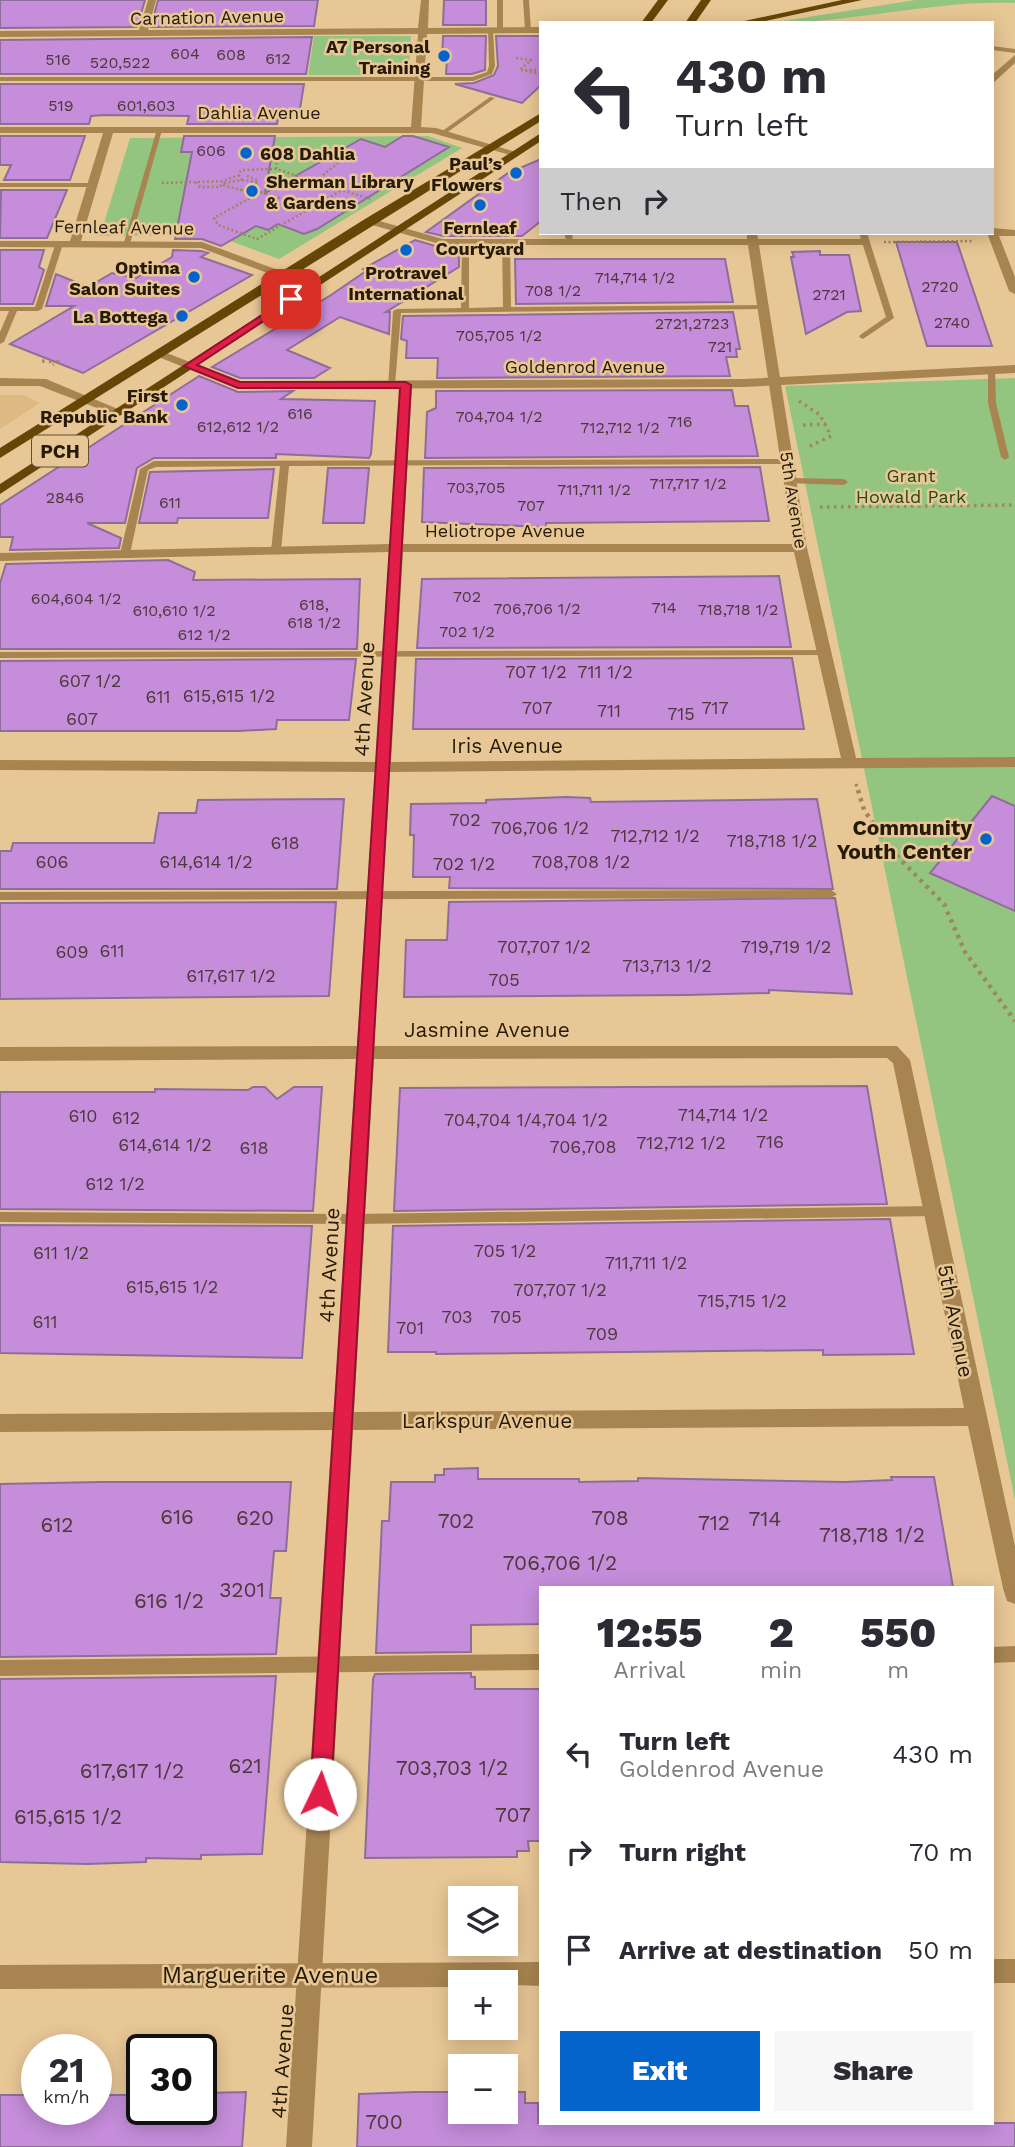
<!DOCTYPE html>
<html lang="en">
<head>
<meta charset="utf-8">
<style>
  body { margin:0; font-family:"Work Sans",sans-serif; background:#f7f7f7; color:#2b2b33; height:100vh; display:flex; flex-direction:column; font-size:26px; white-space:nowrap }
  * { box-sizing:border-box; margin:0 }
  p { font-size:23px; color:#7c7c81 }
  .icon { flex:none; width:38px; height:38px; fill:none; stroke:currentColor; stroke-width:2; stroke-linecap:round; stroke-linejoin:round }
  .map { position:relative; flex:1; overflow:hidden }
  .details { position:absolute; left:539px; top:1586px; width:455px; height:539px; display:flex; flex-direction:column; background:#fff; border-radius:0px; box-shadow:0 4px 18px #0003 }
  .details>* { flex:none }
  .hud { position:absolute; left:539px; top:21px; width:455px; height:214px; border-radius:0px; box-shadow:0 4px 18px #0003; background:#fff; color:#2b2b33; overflow:hidden }
  .tools { position:absolute; left:448px; top:1886px; display:grid; gap:14px }
  .tools a { display:grid; place-items:center; width:70px; height:70px; border-radius:0px; background:#fff; box-shadow:0 4px 18px #0003; font-size:35px }
  .speed { position:absolute; left:21px; top:2034px; display:flex; gap:14px; font-size:35px; font-weight:700; text-align:center }
  .speed>* { display:grid; place-content:center; width:91px; height:91px; border-radius:50%; background:#fff; box-shadow:0 4px 18px #0003; line-height:1 }
  .speed small { font-size:18px; font-weight:400 }
  .speed .limit { border:4px solid #111; border-radius:10px; background:#fff; color:#111 }
  .pin { position:absolute; display:grid; place-items:center; width:60px; height:60px; color:#fff; margin:-30px; border-radius:14px; box-shadow:0 4px 10px #0006 }
  .me { position:absolute; width:77px; margin:-38px; rotate:3deg; stroke-linejoin:round; filter:drop-shadow(0 0 5px #0008) }
  .turn { display:flex; align-items:center; gap:24px; height:147px; padding:0 21px; font-size:32px }
  .turn .icon { width:91px; height:91px; stroke-width:2.5 }
  .turn b { display:block; font-size:49px; line-height:60px }
  .then { display:flex; align-items:center; height:66px; padding:0 21px; background:#0003; gap:14px; font-size:26px }
  .eta { display:flex; justify-content:space-evenly; align-items:center; height:119px; text-align:center }
  .eta b { font-size:42px; font-weight:800; line-height:49px }
  .button { display:flex; gap:14px; margin-top:auto; padding:14px 21px }
  .button a { flex:1; height:80px; border-radius:0px; background:#0564cc; color:#fff; font-size:28px; font-weight:800; line-height:80px; text-align:center }
  .button a+a { background:#f7f7f7; color:#2b2b33 }
  ul { padding:0; list-style:none }
  li { display:flex; align-items:center; gap:21px; height:98px; padding:0 21px }
  li div { flex:1 }
  li b { display:block; font-size:26px }
  li em { font-style:normal }
  .map>svg:first-child { display:block }
  .built { fill:#dfb982 }
  .green { fill:#94c580 }
  .building { fill:#c58dda; stroke:#8e6e99; stroke-width:2 }
  .lines { fill:none; stroke-linecap:round; stroke-linejoin:round }
  .path-far2 { stroke:#9f8660; stroke-width:2.5; stroke-dasharray:2 2.5; stroke-linecap:butt }
  .path-far1 { stroke:#9f8660; stroke-width:3.5; stroke-dasharray:2.5 4.5; stroke-linecap:butt }
  .path { stroke:#9f8660; stroke-width:4.5; stroke-dasharray:3.5 5; stroke-linecap:butt }
  .service { fill:#a88550; fill-rule:evenodd }
  .minor { fill:#a88550; fill-rule:evenodd }
  .tertiary { fill:#a88550; fill-rule:evenodd }
  .trunk { fill:#664607; fill-rule:evenodd }
  .route { fill:#e11d48; stroke:#92132f; stroke-width:2 }
  .poi-dot { fill:#0564cc; stroke:#e8c796; stroke-width:2.5 }
  .labels { text-anchor:middle; dominant-baseline:central; stroke-width:5; stroke-linejoin:round; paint-order:stroke }
  .far-number-label { font-size:16px; fill:#4e383c }
  .far-street-label { font-size:18px; fill:#271b08; stroke:#e8c796 }
  .far-poi-label { font-size:18px; font-weight:bold; fill:#271b08; stroke:#e8c796; text-anchor:end }
  .far-park-label { font-size:18px; fill:#244912; stroke:#e8c796 }
  .number-label { font-size:18px; fill:#4e383c }
  .shield { fill:#e8c796; stroke:#614f33; stroke-width:2 }
  .shield-label { font-size:19px; font-weight:bold; fill:#271b08 }
  .street-label { font-size:21px; fill:#271b08; stroke:#e8c796 }
  .poi-label { font-size:21px; font-weight:bold; fill:#271b08; stroke:#e8c796; text-anchor:end }
  .near-number-label { font-size:21px; fill:#4e383c }
  .near-street-label { font-size:24px; fill:#271b08; stroke:#e8c796 }
</style>
</head>
<body>
<div class="map">
<svg width="1015" height="2147" viewBox="0 0 1015 2147">
  <rect width="100%" height="100%" fill="#e8c796"/>
  <path class="built" d="M0,395H25L40,403L0,429Z"/>
  <path class="green" d="M915,0H1015V3C934,0 853,23 771,23Z
    M314,36H411L409,75H308Z
    M428,136L462,148L279,259L214,235L100,236L130,138Z
    M1015,378V1500L785,386Z"/>
  <path class="building" d="M0,0H145L137,27L0,28Z
    M158,0H318L314,26L151,27Z
    M444,0H486V25H443Z
    M443,36H486L485,70L472,74H446L447,59H442Z
    M496,36H541V85L522,103L455,84L474,83L494,75L498,66Z
    M312,37L306,74H0V40Z
    M0,84H304L299,115H279L277,124H187L189,116L103,115L91,116L89,124H0Z
    M0,136H85L70,180H4L11,165H0Z
    M184,136H275L265,193L361,139L385,147L403,136H413L449,147L317,229L304,234L278,224L268,230L256,226L221,246L202,239H175L192,152H181Z
    M541,159V221L522,236H514V233L508,236H443L426,232L508,173Z
    M1,190H67L47,238H0Z
    M415,240L442,248H459V267L386,312H390L389,334L340,317L287,350L330,368L314,378H240L212,367L331,295L366,271L363,269Z
    M896,242H957L992,346H927Z
    M0,250H44L39,267L44,270L33,304H0Z
    M173,250L201,251L208,253L201,257L252,275L83,373L10,344L74,306H46L56,274L88,287L112,273L136,278L172,257Z
    M820,251V255H849L861,311L847,312L806,334L791,257H794L792,252Z
    M515,259H725L733,302L516,304Z
    M733,312L740,349H736L737,357H726L730,376L437,378L438,358H406L407,341L401,339L403,316Z
    M199,376L238,392L293,391L281,399L375,401L371,454L369,458L276,454V458H154L137,468L125,523H87L121,538L119,548L10,550L13,537H0V505Z
    M732,390L735,406H748L758,456L425,458L427,412L436,408V391Z
    M760,467L769,521L546,523V527L422,522L424,468Z
    M328,468H369L364,523H323Z
    M274,469L268,518H178L177,523H139L150,472Z
    M168,560L195,572L193,580L360,579L357,649H0V583L6,564Z
    M779,576L791,647L417,648L422,579Z
    M792,658L804,729H413L416,659Z
    M356,659L349,720H277L276,729L239,731H0V661Z
    M992,796L1015,806V911L930,873Z
    M566,797L590,798L591,802L817,799L833,889L449,888L450,877H413L414,835H410L411,804L486,803V800Z
    M344,799L337,889H0V851H11L13,843H154L159,813H196L198,800Z
    M835,898L852,994L769,990V993L687,995L404,997L406,940H447L449,902Z
    M336,902L329,996L0,999V903Z
    M867,1086L887,1204L394,1211L400,1088Z
    M253,1087H265L277,1099L294,1087H322L313,1211L0,1209V1092H155V1089L248,1090Z
    M890,1219L914,1354L823,1355V1350L436,1354V1352H388L393,1226Z
    M0,1225L312,1226L302,1358L0,1353Z
    M478,1468V1479H579V1482L638,1481V1478L844,1482L892,1480L891,1477H934L953,1587H541V1624L471,1625V1652L376,1653L382,1521H389L391,1482H435V1475H444V1469Z
    M99,1482H291L286,1551H274L270,1598H281L276,1654L0,1657V1484Z
    M471,1673V1677H475V1689H541V1841H528L529,1851H517V1857L365,1858L373,1679L375,1674Z
    M276,1676L262,1854L201,1855V1859L146,1858V1862L87,1864L0,1862V1679Z
    M246,2092L242,2147H0V2095H37V2109H96V2095H142V2109H203L205,2093Z
    M415,2092H460V2112H506V2092H525V2103H538V2123H1015V2147H357L359,2094Z"/>
  <g class="lines">
    <path class="path-far2" d="M516,58L531,60L520,70
      M521,70L541,74
      M525,70H537
      M318,150L330,155
      M276,169L278,146
      M242,180L257,182
      M316,181L339,162
      M196,182L200,187H220L223,182
      M162,183L223,181L239,175L241,170L276,169L370,199
      M224,183L242,180L239,175
      M223,185L241,190V186
      M252,189L261,192L214,218L218,225L257,239L342,190
      M241,190L255,188L257,180L247,176
      M261,192L311,208
      M884,242L973,241"/>
    <path class="path-far1" d="M42,361L58,362L53,365
      M799,401L820,415L831,436L808,447
      M803,425L826,424
      M820,507L1015,505
      M856,784L858,792"/>
    <path class="path" d="M858,790L864,810L892,851L944,904L965,952L1015,1021"/>
    <path class="service" d="M497,0H503V30L500,32L497,30Z
      M523,0H529L531,30L528,32L525,30Z
      M488,29L493,30L495,66L492,74L473,81H0V77H472L487,72L489,66Z
      M992,46L1015,49V53L992,50Z
      M490,97L495,98L445,134H441V132Z
      M157,129L162,130L130,244L123,246Z
      M0,183H92L96,185L92,187H0Z
      M564,233H572L573,243H567Z
      M859,233H867L894,318L863,339L859,337L860,335L886,317Z
      M462,240L469,242V308L503,307L502,242L506,240L510,242L511,307L764,305L768,307L764,309L401,313L395,385L388,387L393,311L397,309L461,308Z
      M56,242L63,244L42,309L38,311H17L4,342L0,344V332L9,311H0V307H35Z
      M988,367L995,369L996,403L1009,457L1005,460L1001,457L988,403Z
      M787,459L791,462L790,464L289,466L281,551L276,554L271,551L280,466L156,467L148,470L130,554L125,557L120,554L140,469L154,461Z
      M789,478L844,479L848,482L844,485L786,483L785,481Z
      M823,650L828,653L826,655L0,658V652Z
      M831,890L837,894L831,898L0,900V892Z
      M935,1206L940,1207L942,1211L940,1215L935,1216L355,1224L0,1222V1212L355,1214Z
      M1015,1646V1662L992,1663V1647Z
      M541,1654V1670L0,1676V1660Z"/>
    <path class="minor" d="M148,0H156L148,30L418,28L421,0H429L428,28L541,27V33L427,34L421,127L436,128L519,153L514,156L432,133H113L81,241L202,242L289,274V278H281L201,248L0,247V241H70L103,133H0V127H411L418,34L0,37V31L139,30Z
      M1015,55V63L992,84V75Z
      M369,218L443,239H747V233H757L758,239H865L870,242L865,245H759L807,548L856,758L1015,757V767L390,772L374,1046H897L910,1060L1015,1546V1598L1006,1595L1003,1588L968,1426L353,1430L312,2147H286L332,1430L0,1432V1414L334,1412L356,1059L0,1061V1047L357,1046L375,772L0,770V760L376,762L389,552L0,561V553L390,544L400,385L406,381L412,385L403,544H793L748,245H443L365,223L364,221ZM403,552H794L841,758L391,762ZM887,1058L893,1063L964,1408L354,1412L374,1059Z
      M992,228L1015,230V236H999L1015,277V294L1009,291L987,233H992Z
      M0,378L46,379L125,412L115,415L40,386H0Z"/>
    <path class="tertiary" d="M156,352H164L240,381L743,379L1015,365V373L743,387L238,389L156,356Z
      M1015,1578V1604L1007,1601L1003,1588L1006,1581Z
      M992,1959H1015V1983H992Z
      M541,1962V1986L460,1983V1987L0,1989V1965Z"/>
    <path class="trunk" d="M658,0H668L651,23H641Z
      M701,0H711L695,23H685Z
      M842,0H862L756,23H735Z
      M541,113V121L0,458V448L365,219Z
      M541,133V141L0,494V484Z"/>
  </g>
  <path class="route" d="M291,296L296,299L294,301L197,365L240,382H406L411,385L331,1794L328,1802L320,1805L313,1802L310,1794L400,388H238L184,366Z"/>
  <g class="poi-dot">
    <circle cx="444" cy="56" r="7"/>
    <circle cx="246" cy="153" r="7"/>
    <circle cx="516" cy="173" r="7"/>
    <circle cx="252" cy="191" r="7"/>
    <circle cx="480" cy="205" r="7"/>
    <circle cx="406" cy="250" r="7"/>
    <circle cx="194" cy="277" r="7"/>
    <circle cx="182" cy="316" r="7"/>
    <circle cx="182" cy="405" r="7"/>
    <circle cx="986" cy="839" r="7"/>
  </g>
  <g class="labels">
    <g class="far-number-label">
      <text x="185" y="53">604</text>
      <text x="231" y="54">608</text>
      <text x="278" y="58">612</text>
      <text x="58" y="59">516</text>
      <text x="120" y="62">520,522</text>
      <text x="61" y="105">519</text>
      <text x="146" y="105">601,603</text>
      <text x="211" y="150">606</text>
      <text x="635" y="277">714,714 1/2</text>
      <text x="940" y="286">2720</text>
      <text x="553" y="290">708 1/2</text>
      <text x="829" y="294">2721</text>
      <text x="952" y="322">2740</text>
      <text x="692" y="323">2721,2723</text>
      <text x="499" y="335">705,705 1/2</text>
      <text x="720" y="346">721</text>
      <text x="300" y="413">616</text>
      <text x="499" y="416">704,704 1/2</text>
      <text x="680" y="421">716</text>
      <text x="238" y="426">612,612 1/2</text>
      <text x="620" y="427">712,712 1/2</text>
      <text x="688" y="483">717,717 1/2</text>
      <text x="476" y="487">703,705</text>
      <text x="594" y="489">711,711 1/2</text>
      <text x="65" y="497">2846</text>
      <text x="170" y="502">611</text>
      <text x="531" y="505">707</text>
      <text x="467" y="596">702</text>
      <text x="76" y="598">604,604 1/2</text>
      <text x="314" y="604">618,<tspan x="314" dy="18">618 1/2</tspan></text>
      <text x="664" y="607">714</text>
      <text x="537" y="608">706,706 1/2</text>
      <text x="738" y="609">718,718 1/2</text>
      <text x="174" y="610">610,610 1/2</text>
      <text x="467" y="631">702 1/2</text>
      <text x="204" y="634">612 1/2</text>
    </g>
    <g class="far-street-label">
      <text transform="translate(207 17) rotate(-1)">Carnation Avenue</text>
      <text x="259" y="112">Dahlia Avenue</text>
      <text transform="translate(124 227) rotate(1)">Fernleaf Avenue</text>
      <text x="585" y="366">Goldenrod Avenue</text>
      <text transform="translate(794 500) rotate(81)">5th Avenue</text>
      <text x="505" y="530">Heliotrope Avenue</text>
    </g>
    <g class="far-poi-label">
      <text x="430" y="46">A7 Personal<tspan x="430" dy="21">Training</tspan></text>
      <text x="260" y="153" text-anchor="start">608 Dahlia</text>
      <text x="502" y="163">Paul’s<tspan x="502" dy="21">Flowers</tspan></text>
      <text x="266" y="181" text-anchor="start">Sherman Library<tspan x="266" dy="21">&amp; Gardens</tspan></text>
      <text x="480" y="227" text-anchor="middle">Fernleaf<tspan x="480" dy="21">Courtyard</tspan></text>
      <text x="180" y="267">Optima<tspan x="180" dy="21">Salon Suites</tspan></text>
      <text x="406" y="272" text-anchor="middle">Protravel<tspan x="406" dy="21">International</tspan></text>
      <text x="168" y="316">La Bottega</text>
      <text x="168" y="395">First<tspan x="168" dy="21">Republic Bank</tspan></text>
    </g>
    <g class="far-park-label">
      <text x="911" y="475">Grant<tspan x="911" dy="21">Howald Park</tspan></text>
    </g>
    <g class="number-label">
      <text x="536" y="671">707 1/2</text>
      <text x="605" y="671">711 1/2</text>
      <text x="90" y="680">607 1/2</text>
      <text x="229" y="695">615,615 1/2</text>
      <text x="158" y="696">611</text>
      <text x="537" y="707">707</text>
      <text x="715" y="707">717</text>
      <text x="609" y="710">711</text>
      <text x="681" y="713">715</text>
      <text x="82" y="718">607</text>
      <text x="465" y="819">702</text>
      <text x="540" y="827">706,706 1/2</text>
      <text x="655" y="835">712,712 1/2</text>
      <text x="772" y="840">718,718 1/2</text>
      <text x="285" y="842">618</text>
      <text x="52" y="861">606</text>
      <text x="206" y="861">614,614 1/2</text>
      <text x="581" y="861">708,708 1/2</text>
      <text x="464" y="863">702 1/2</text>
      <text x="544" y="946">707,707 1/2</text>
      <text x="786" y="946">719,719 1/2</text>
      <text x="112" y="950">611</text>
      <text x="72" y="951">609</text>
      <text x="667" y="965">713,713 1/2</text>
      <text x="231" y="975">617,617 1/2</text>
      <text x="504" y="979">705</text>
      <text x="723" y="1114">714,714 1/2</text>
      <text x="83" y="1115">610</text>
      <text x="126" y="1117">612</text>
      <text x="526" y="1119">704,704 1/4,704 1/2</text>
      <text x="770" y="1141">716</text>
      <text x="681" y="1142">712,712 1/2</text>
      <text x="165" y="1144">614,614 1/2</text>
      <text x="583" y="1146">706,708</text>
      <text x="254" y="1147">618</text>
      <text x="115" y="1183">612 1/2</text>
      <text x="505" y="1250">705 1/2</text>
      <text x="61" y="1252">611 1/2</text>
      <text x="646" y="1262">711,711 1/2</text>
      <text x="172" y="1286">615,615 1/2</text>
      <text x="560" y="1289">707,707 1/2</text>
      <text x="742" y="1300">715,715 1/2</text>
      <text x="457" y="1316">703</text>
      <text x="506" y="1316">705</text>
      <text x="45" y="1321">611</text>
      <text x="410" y="1327">701</text>
      <text x="602" y="1333">709</text>
    </g>
    <rect class="shield" x="32" y="435.5" width="56" height="31" rx="5"/>
    <g class="shield-label">
      <text x="60" y="451">PCH</text>
    </g>
    <g class="street-label">
      <text transform="translate(364 699) rotate(-87)">4th Avenue</text>
      <text x="507" y="745">Iris Avenue</text>
      <text x="487" y="1029">Jasmine Avenue</text>
      <text transform="translate(329 1265) rotate(-87)">4th Avenue</text>
      <text transform="translate(956 1321) rotate(79)">5th Avenue</text>
      <text x="487" y="1420">Larkspur Avenue</text>
      <text transform="translate(282 2061) rotate(-86)">4th Avenue</text>
    </g>
    <g class="poi-label">
      <text x="972" y="827">Community<tspan x="972" dy="24">Youth Center</tspan></text>
    </g>
    <g class="near-number-label">
      <text x="177" y="1516">616</text>
      <text x="255" y="1517">620</text>
      <text x="610" y="1517">708</text>
      <text x="765" y="1518">714</text>
      <text x="456" y="1520">702</text>
      <text x="714" y="1522">712</text>
      <text x="57" y="1524">612</text>
      <text x="872" y="1534">718,718 1/2</text>
      <text x="560" y="1562">706,706 1/2</text>
      <text x="242" y="1589">3201</text>
      <text x="169" y="1600">616 1/2</text>
      <text x="245" y="1765">621</text>
      <text x="452" y="1767">703,703 1/2</text>
      <text x="132" y="1770">617,617 1/2</text>
      <text x="513" y="1814">707</text>
      <text x="68" y="1816">615,615 1/2</text>
      <text x="384" y="2121">700</text>
    </g>
    <g class="near-street-label">
      <text x="270" y="1975">Marguerite Avenue</text>
    </g>
  </g>
</svg>
<div class="tools">
<a><svg class="icon" aria-label="layers" viewBox="0 0 24 24"><path d="M12 4l9 5-9 5-9-5zM3 14l9 5 9-5"/></svg></a>
<a>+</a>
<a>−</a>
</div>
<div class="speed"><div>21<small>km/h</small></div><div class="limit">30</div></div>
<div class="pin" style="left:291px;top:299px;background:#d93025"><svg class="icon" aria-label="arrive" viewBox="0 0 24 24"><path d="M6 21V4h12l-3 4 3 4H6"/></svg></div>
<svg class="me" style="left:320px;top:1794px" viewBox="-20 -20 40 40"><circle r="19" fill="#fff"/><path d="M0-13L10 11 0 6-10 11z" fill="#e11d48"/></svg>
<div class="hud">
<div class="turn"><svg class="icon" aria-label="left" viewBox="0 0 24 24"><path d="M17 20v-9H6M10 6l-5 5 5 5"/></svg><div><b>430 m</b>Turn left</div></div>
<div class="then">Then<svg class="icon" aria-label="right" viewBox="0 0 24 24"><path d="M7 20v-9h11M14 6l5 5-5 5"/></svg></div>
</div>
<section class="details">
<div class="eta">
<div><b>12:55</b><p>Arrival</p></div>
<div><b>2</b><p>min</p></div>
<div><b>550</b><p>m</p></div>
</div>
<ul>
<li><svg class="icon" aria-label="left" viewBox="0 0 24 24"><path d="M17 20v-9H6M10 6l-5 5 5 5"/></svg><div><b>Turn left</b><p>Goldenrod Avenue</p></div><em>430 m</em></li>
<li><svg class="icon" aria-label="right" viewBox="0 0 24 24"><path d="M7 20v-9h11M14 6l5 5-5 5"/></svg><div><b>Turn right</b></div><em>70 m</em></li>
<li><svg class="icon" aria-label="arrive" viewBox="0 0 24 24"><path d="M6 21V4h12l-3 4 3 4H6"/></svg><div><b>Arrive at destination</b></div><em>50 m</em></li>
</ul>
<div class="button"><a>Exit</a><a>Share</a></div>
</section>
</div>
</body>
</html>
